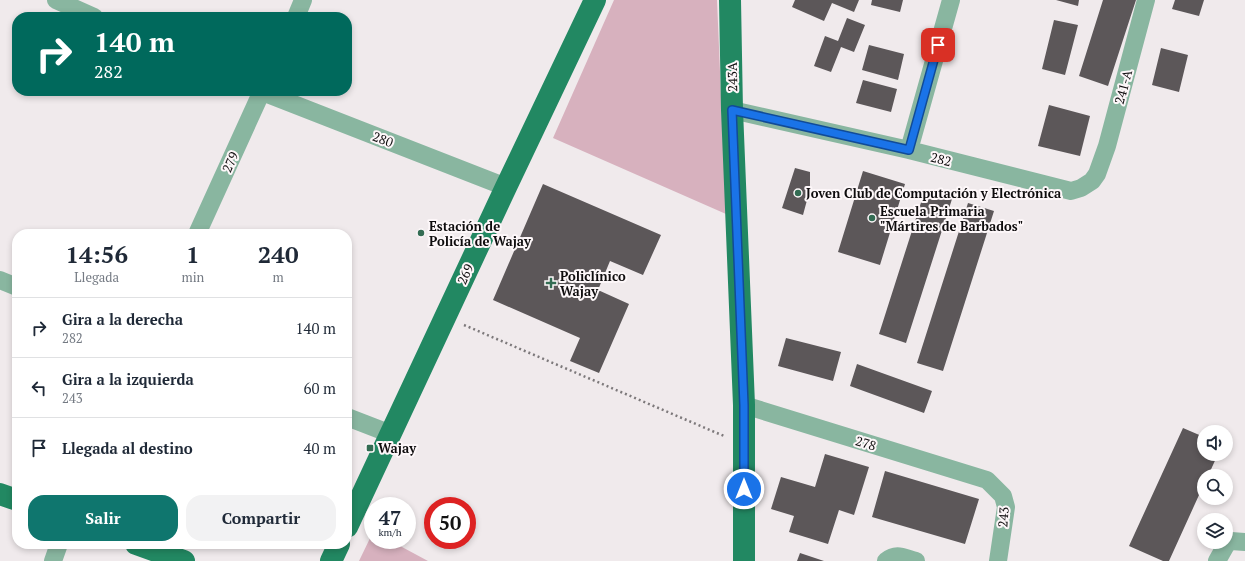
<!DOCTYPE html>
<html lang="es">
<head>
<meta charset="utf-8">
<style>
  body { margin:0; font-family:"PT Serif",serif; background:#f2f2f3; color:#1f2937; height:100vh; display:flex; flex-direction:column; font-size:15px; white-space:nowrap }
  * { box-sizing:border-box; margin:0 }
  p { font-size:13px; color:#747a83 }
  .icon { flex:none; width:22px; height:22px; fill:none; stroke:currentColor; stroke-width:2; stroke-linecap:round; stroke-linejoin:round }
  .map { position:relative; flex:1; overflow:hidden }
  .panel { position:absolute; left:12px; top:229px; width:340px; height:320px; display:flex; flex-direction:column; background:#fff; border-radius:16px; box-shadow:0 2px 6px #0003 }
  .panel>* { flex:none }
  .banner { position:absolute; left:12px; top:12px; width:340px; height:84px; border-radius:16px; box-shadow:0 2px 6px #0003; background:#00695c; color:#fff; overflow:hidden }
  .buttons { position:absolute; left:1197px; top:425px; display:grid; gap:8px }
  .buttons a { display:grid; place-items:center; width:36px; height:36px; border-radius:50%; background:#fff; box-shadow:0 2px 6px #0003; font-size:20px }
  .speed { position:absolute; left:364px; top:497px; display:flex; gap:8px; font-size:20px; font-weight:700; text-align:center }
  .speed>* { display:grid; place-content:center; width:52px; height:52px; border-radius:50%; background:#fff; box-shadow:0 2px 6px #0003; line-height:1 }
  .speed small { font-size:10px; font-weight:400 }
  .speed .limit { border:6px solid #d22; background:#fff; color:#111 }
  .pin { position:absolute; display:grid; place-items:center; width:34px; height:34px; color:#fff; margin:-17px; border-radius:8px; box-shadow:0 2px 6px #0006 }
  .me { position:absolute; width:44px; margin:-22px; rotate:0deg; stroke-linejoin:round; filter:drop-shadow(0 0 3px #0008) }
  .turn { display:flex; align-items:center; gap:14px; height:84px; padding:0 16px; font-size:18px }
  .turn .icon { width:52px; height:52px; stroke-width:2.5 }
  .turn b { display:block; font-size:28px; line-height:34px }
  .eta { display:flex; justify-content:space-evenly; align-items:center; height:68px; text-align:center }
  .eta b { font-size:24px; font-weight:800; line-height:28px }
  .button { display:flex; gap:8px; margin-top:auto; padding:8px 16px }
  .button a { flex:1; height:46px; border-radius:16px; background:#0f766e; color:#fff; font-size:16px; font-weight:800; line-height:46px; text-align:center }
  .button a+a { background:#f2f2f3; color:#1f2937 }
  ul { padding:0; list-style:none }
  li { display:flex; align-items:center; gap:12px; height:60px; padding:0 16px; border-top:1px solid #e0e1e3 }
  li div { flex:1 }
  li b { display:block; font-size:15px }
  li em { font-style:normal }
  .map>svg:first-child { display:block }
  .green { fill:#d7b1be }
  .building { fill:#5c5759 }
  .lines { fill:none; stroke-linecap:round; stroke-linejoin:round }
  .path { stroke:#7d797b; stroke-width:2.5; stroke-dasharray:2 3; stroke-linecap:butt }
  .minor { stroke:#89b6a0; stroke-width:18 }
  .major { stroke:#228862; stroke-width:22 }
  .route-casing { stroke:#114b97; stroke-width:10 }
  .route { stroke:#1a73e8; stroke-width:7 }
  .poi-dot { fill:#336c53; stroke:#fdf7f9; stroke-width:1.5 }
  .labels { text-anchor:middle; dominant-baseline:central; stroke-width:4; stroke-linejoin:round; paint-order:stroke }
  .street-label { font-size:13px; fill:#0e0c0d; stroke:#fdf7f9 }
  .poi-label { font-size:13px; font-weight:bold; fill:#0e0c0d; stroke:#fdf7f9; text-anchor:start }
</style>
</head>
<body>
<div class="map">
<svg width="1245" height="561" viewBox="0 0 1245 561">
  <rect width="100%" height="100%" fill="#f0eaec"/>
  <path class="green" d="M614,0H717L726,214L553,138Z
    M373,532V540H389L428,561H359Z"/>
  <path class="building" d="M795,0H859L854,12L832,3L824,21L792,7Z
    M872,0H903L900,12L871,5Z
    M1056,0H1079L1078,6Z
    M1103,0H1136L1108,86L1079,76Z
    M1175,0H1204L1199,16L1172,9Z
    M847,18L865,25L854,52L841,47L831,72L814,66L825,36L838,41Z
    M1054,20L1078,25L1065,75L1042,69Z
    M869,45L904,54L898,80L862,70Z
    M1161,48L1188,55L1179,92L1152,85Z
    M863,80L897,89L891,112L856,103Z
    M1049,105L1090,116L1080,156L1038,146Z
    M795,168L810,172V189L803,215L782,208Z
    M863,171L905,184L880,265L838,252Z
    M543,184L661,235L643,275L610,261L598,290L629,304L599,373L570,361L580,338L493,300Z
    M925,190L952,199L906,343L879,334Z
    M968,203L994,211L943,371L917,363Z
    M786,338L841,352L833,381L778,366Z
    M857,364L932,391L924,413L850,386Z
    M1183,428L1204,437V454H1218L1208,476H1204V484L1169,561H1163L1129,546Z
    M825,454L869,467L854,515L839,510L828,544L789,532L794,516L771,509L781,477L815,487Z
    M885,471L979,499L965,544L872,517Z
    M800,553L824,561H797Z"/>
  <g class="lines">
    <path class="path" d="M464,325L724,436"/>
    <path class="minor" d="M56,0L94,17
      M296,17L303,0
      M260,91L506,187
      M732,110L909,150L1071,191L1081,188L1092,181L1097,174L1107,146L1146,0
      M909,150L951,0
      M197,234L262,91
      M0,280L17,287
      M744,405L987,480L1003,496L1006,507L998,561
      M347,417L391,434
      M53,561L59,544
      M886,561C897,552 904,558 916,561
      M1217,561L1226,545L1231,541L1245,542"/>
    <path class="major" d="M730,0L732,110L744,405V561
      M0,494L17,500
      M347,527L506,187L595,0
      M136,544L184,561
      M331,561L339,544"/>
  </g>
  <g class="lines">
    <g class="route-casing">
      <path id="route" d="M744,489V405L732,110L909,150L938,45"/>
    </g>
    <use href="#route" class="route"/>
  </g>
  <g class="poi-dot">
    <circle cx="798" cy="193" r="4"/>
    <circle cx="872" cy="218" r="4"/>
    <circle cx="421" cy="233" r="4"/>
    <path d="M549 277h4v4h4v4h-4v4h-4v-4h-4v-4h4z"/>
    <rect x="366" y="444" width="8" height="8" rx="2"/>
  </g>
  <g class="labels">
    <g class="street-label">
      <text transform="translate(732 77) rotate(-91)">243A</text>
      <text transform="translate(1123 87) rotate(-75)">241-A</text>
      <text transform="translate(383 139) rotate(21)">280</text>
      <text transform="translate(941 159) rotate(14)">282</text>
      <text transform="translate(230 162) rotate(-66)">279</text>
      <text transform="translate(465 274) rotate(-65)">269</text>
      <text transform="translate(866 443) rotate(17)">278</text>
      <text transform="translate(1003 517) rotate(-86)">243</text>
    </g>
    <g class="poi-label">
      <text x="806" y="193">Joven Club de Computación y Electrónica</text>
      <text x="880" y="211">Escuela Primaria<tspan x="880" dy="15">"Mártires de Barbados"</tspan></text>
      <text x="429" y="226">Estación de<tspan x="429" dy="15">Policía de Wajay</tspan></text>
      <text x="560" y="276">Policlínico<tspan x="560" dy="15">Wajay</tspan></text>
      <text x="378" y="448">Wajay</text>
    </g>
  </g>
</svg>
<div class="buttons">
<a><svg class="icon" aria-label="sound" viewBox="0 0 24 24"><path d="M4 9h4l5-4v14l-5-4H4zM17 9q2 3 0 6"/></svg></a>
<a><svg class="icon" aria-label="search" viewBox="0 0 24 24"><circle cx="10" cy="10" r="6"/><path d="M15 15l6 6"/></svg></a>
<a><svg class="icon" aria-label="layers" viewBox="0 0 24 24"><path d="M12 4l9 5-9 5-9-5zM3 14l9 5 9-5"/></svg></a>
</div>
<div class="speed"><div>47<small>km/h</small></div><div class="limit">50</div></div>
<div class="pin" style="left:938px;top:45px;background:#d93025"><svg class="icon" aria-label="arrive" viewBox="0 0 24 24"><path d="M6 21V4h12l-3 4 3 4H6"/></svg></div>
<svg class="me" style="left:744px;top:489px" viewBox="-20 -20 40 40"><circle r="17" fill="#1a73e8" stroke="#fff" stroke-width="3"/><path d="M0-11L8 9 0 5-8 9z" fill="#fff"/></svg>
<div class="banner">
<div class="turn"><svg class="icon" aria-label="right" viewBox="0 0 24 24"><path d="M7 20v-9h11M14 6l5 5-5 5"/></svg><div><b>140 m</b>282</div></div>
</div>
<section class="panel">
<div class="eta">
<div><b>14:56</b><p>Llegada</p></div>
<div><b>1</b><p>min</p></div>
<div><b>240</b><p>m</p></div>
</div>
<ul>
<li><svg class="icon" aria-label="right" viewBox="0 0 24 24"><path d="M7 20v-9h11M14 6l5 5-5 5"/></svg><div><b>Gira a la derecha</b><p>282</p></div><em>140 m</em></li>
<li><svg class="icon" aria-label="left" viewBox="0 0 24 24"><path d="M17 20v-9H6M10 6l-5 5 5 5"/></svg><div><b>Gira a la izquierda</b><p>243</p></div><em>60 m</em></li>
<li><svg class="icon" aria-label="arrive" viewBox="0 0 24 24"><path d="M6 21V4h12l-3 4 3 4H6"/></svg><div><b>Llegada al destino</b></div><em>40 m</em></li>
</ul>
<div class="button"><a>Salir</a><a>Compartir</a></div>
</section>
</div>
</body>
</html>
